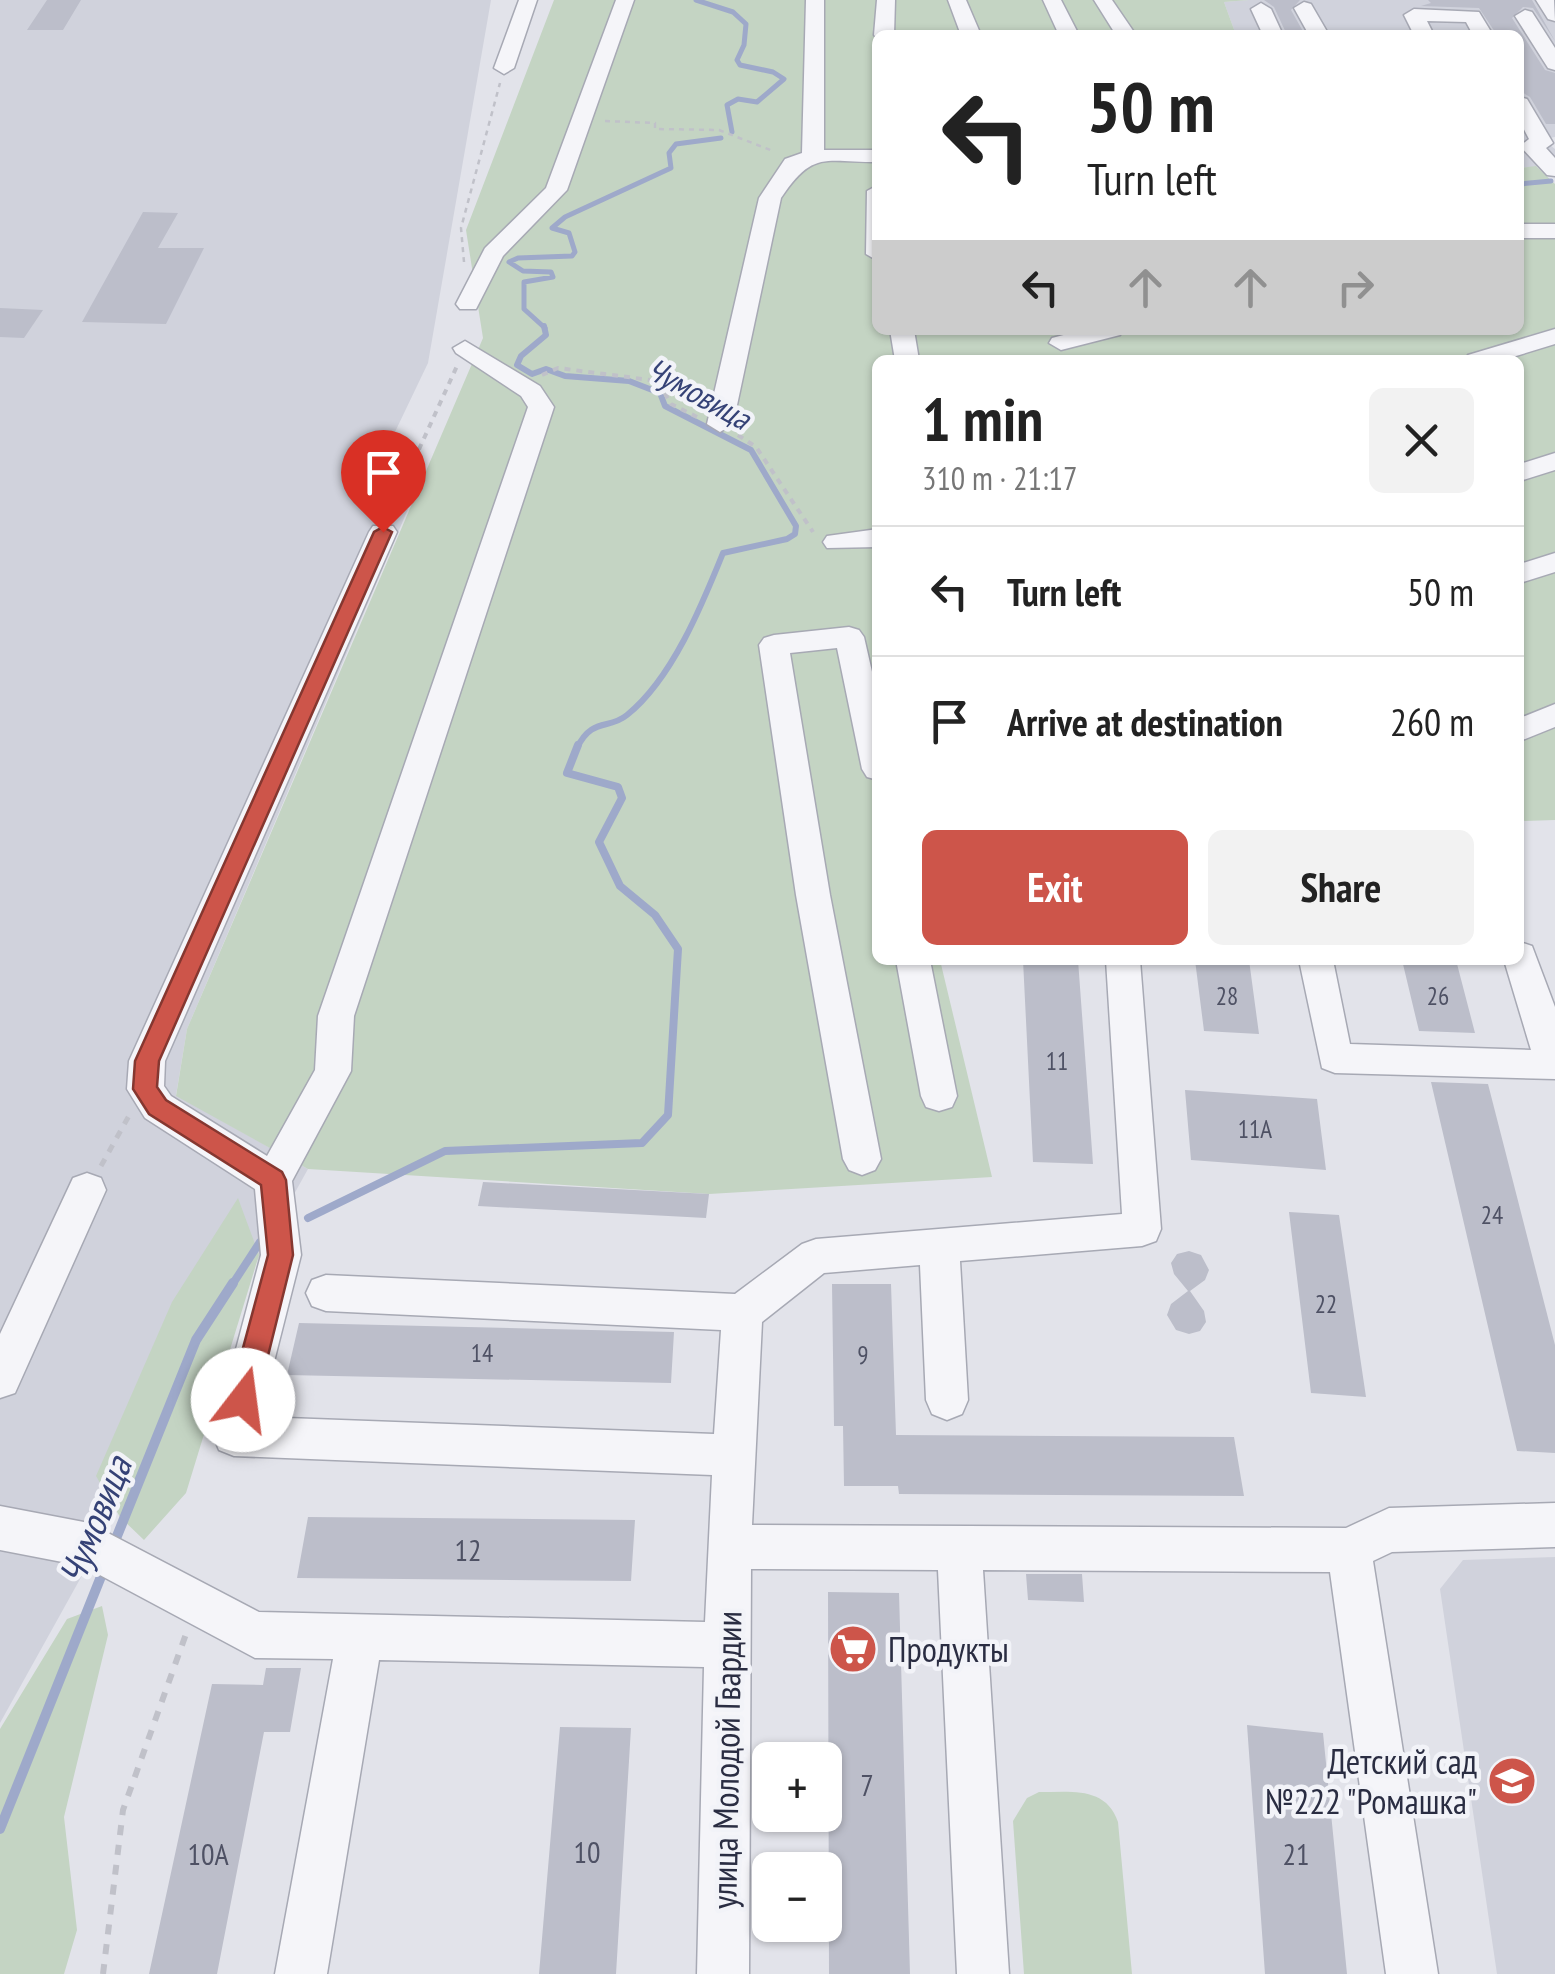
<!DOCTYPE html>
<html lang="en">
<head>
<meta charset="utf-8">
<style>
  body { margin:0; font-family:"PT Sans Narrow",sans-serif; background:#f2f2f2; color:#222; height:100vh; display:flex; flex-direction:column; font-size:38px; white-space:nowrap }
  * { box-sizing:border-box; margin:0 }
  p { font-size:32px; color:#767676 }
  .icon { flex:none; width:55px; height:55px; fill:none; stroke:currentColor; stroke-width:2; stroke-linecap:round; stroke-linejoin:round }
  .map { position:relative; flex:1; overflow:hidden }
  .drawer { position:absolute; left:872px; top:355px; width:652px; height:610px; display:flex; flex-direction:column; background:#fff; border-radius:15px; box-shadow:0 2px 8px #0004 }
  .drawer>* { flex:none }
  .guide { position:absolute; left:872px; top:30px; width:652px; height:305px; border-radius:15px; box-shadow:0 2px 8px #0004; background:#fff; color:#222; overflow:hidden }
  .tools { position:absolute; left:752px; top:1742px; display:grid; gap:20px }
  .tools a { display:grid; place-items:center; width:90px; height:90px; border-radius:15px; background:#fff; box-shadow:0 2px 8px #0004; font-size:50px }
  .pin { position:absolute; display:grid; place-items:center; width:85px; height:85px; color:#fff; margin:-102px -42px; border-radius:50% 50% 50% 0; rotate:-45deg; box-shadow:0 0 10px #0007 }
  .pin .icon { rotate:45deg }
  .me { position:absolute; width:110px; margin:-55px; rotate:15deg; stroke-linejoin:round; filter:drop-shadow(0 0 8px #0008) }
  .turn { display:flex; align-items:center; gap:35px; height:210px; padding:0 50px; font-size:45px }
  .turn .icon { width:130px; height:130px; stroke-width:2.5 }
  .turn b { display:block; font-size:70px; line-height:85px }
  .lanes { display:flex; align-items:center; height:95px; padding:0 50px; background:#0003; justify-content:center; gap:50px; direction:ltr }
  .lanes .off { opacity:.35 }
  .round { display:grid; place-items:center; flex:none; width:105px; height:105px; border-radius:15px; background:#f2f2f2 }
  .headline { display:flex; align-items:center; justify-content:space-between; height:170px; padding:0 50px }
  h1 { font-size:60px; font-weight:600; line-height:75px }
  .cta { display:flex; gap:20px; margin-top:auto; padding:20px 50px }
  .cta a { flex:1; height:115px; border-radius:15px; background:#cd554a; color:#fff; font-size:40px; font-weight:600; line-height:115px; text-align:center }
  .cta a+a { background:#f2f2f2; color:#222 }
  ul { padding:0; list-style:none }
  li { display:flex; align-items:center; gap:30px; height:130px; padding:0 50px; border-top:2px solid #e0e0e0 }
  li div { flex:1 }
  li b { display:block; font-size:38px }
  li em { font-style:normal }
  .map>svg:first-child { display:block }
  .built { fill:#d0d2dc }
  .green { fill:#c4d4c3 }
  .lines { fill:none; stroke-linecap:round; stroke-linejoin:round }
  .stream-far3 { stroke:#9ea9ca; stroke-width:5 }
  .stream-far2 { stroke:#9ea9ca; stroke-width:6 }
  .stream-far1 { stroke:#9ea9ca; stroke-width:8 }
  .stream { stroke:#9ea9ca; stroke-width:10 }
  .building { fill:#bcbeca }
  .minor-casing { stroke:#a7a9b4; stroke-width:3 }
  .path-far3 { stroke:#c0c1c9; stroke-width:2.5; stroke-dasharray:5 5; stroke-linecap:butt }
  .path-far2 { stroke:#c0c1c9; stroke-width:4; stroke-dasharray:6 6; stroke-linecap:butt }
  .path-far1 { stroke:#c0c1c9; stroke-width:5; stroke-dasharray:8 8; stroke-linecap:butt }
  .path { stroke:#c0c1c9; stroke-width:6; stroke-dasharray:10 10; stroke-linecap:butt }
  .minor { fill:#f5f5f9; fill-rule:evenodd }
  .route { fill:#cd554a; stroke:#853730; stroke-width:2.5 }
  .labels { text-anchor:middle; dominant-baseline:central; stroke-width:9; stroke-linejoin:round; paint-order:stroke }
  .number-label { font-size:25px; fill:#4e5164 }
  .near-number-label { font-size:30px; fill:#4e5164 }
  .water-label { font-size:32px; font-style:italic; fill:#354276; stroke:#f2f3f8 }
  .near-poi-label { font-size:35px; fill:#2a2d42; stroke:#f2f3f8; text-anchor:start }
  .near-street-label { font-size:35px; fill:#2a2d42; stroke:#f2f3f8 }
  .near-water-label { font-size:38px; font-style:italic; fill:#354276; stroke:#f2f3f8 }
</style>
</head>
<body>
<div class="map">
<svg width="1555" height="1974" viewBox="0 0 1555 1974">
  <rect width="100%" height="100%" fill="#e2e3ea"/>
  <path class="built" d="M0,0H491L428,363L360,505L408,509L187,1029L176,1095L308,1169L0,1723Z
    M1249,0H1555V137L1543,139L1555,149V165L1520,168V35H1236L1224,2Z
    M1555,1557V1974H1497L1440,1589L1463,1560Z"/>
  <path class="green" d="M554,0H1249L1224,2L1236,35H878V330H1520V168L1536,166L1555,184V820L1520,821V360H878V960H940L992,1177L709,1194L308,1169L176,1096L187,1029L483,338L466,230Z
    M238,1198L259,1255L186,1493L144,1540L120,1517L96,1476L172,1302Z
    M102,1606L108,1635L64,1817L77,1930L64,1974H0V1729L67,1619Z
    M1039,1792C1071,1792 1106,1786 1118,1822L1132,1974H1024L1013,1821L1027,1798Z"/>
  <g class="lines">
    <path class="stream-far3" d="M696,0L733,12L746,24L744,45L737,60L740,65L773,72L784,79L757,102L738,99L727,105L732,132
      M1520,184L1551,181
      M545,328L524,309V282L553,277L551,272L523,271L509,262L518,258L572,256L575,252L569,233L552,228L565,217L671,168L669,153L676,144L721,138"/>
    <path class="stream-far2" d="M544,326L546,335L521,356L517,365L532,374L546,369L565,376L629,381L660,393L665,406L751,450L796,526L795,534L787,539L723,553C702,605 672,679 627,715C609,730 592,717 577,748"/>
    <path class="stream-far1" d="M308,1218L445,1151L642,1143L668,1115L678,949L655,915L620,886L599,842L622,798L618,787L567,773L578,745
      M232,1285L260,1242"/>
    <path class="stream" d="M113,1546L196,1340L233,1283
      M0,1829L104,1569"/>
  </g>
  <path class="building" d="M47,0H81L63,30H27Z
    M1264,0H1300L1291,10L1305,35H1287L1274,7Z
    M1428,0H1532L1555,41L1533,8L1523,7L1512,18L1545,70L1555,73V124H1546L1530,97L1520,91V35H1497L1479,8L1421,6L1431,3Z
    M143,212L178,213L158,248H204L166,324L82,322Z
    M0,308L43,310L24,338L0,337Z
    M1023,960H1078L1093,1164L1033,1162Z
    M1195,960H1249L1259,1034L1204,1031Z
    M1402,960H1456L1475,1033L1419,1031Z
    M1431,1082L1488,1084L1555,1345V1453L1517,1451Z
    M1185,1090L1317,1099L1326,1170L1191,1160Z
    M483,1182L709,1194L706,1218L478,1206Z
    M1289,1212L1339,1215L1366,1397L1311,1393Z
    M1189,1251L1201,1255L1209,1270L1205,1280L1190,1291L1204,1311L1206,1322L1200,1331L1189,1334L1176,1330L1167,1315L1171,1304L1188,1291L1174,1274L1171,1263L1177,1254Z
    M832,1284H891L896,1435L1234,1437L1244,1496L899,1494L898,1486H844L843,1426H834Z
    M299,1323L674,1332L671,1383L287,1375Z
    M308,1517L635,1520L631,1581L297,1578Z
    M1026,1574H1082L1084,1602L1028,1600Z
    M828,1592L899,1593L910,1974H829Z
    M266,1668H301L290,1732H264L217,1974H149L212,1684L263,1685Z
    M1247,1725L1323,1733L1347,1974H1265Z
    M560,1727L631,1728L616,1974H539Z"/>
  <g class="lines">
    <g class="minor-casing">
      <path id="minor" d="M519,0H537L514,68L504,74L494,68Z
        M616,0H634L567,190L503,256L476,309H460L456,304L485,248L546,188Z
        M806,0H824V150H878V162C824,162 813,150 781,198L733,424L720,432L707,424L759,198L785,159L802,153Z
        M877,0H895L894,35H878V39L874,35Z
        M948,0H966L981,35H961Z
        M1043,0H1061L1079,35H1059Z
        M1094,0H1112L1136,35H1116Z
        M1536,0H1554L1555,21L1548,19Z
        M1304,2L1311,4L1329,35H1309L1294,8Z
        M1261,3L1271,9L1283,35H1263L1251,9Z
        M1414,9L1479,12L1493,35H1473L1466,22L1427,21L1434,35H1414L1404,15Z
        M1525,10L1532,12L1555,48V70L1548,68L1515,16Z
        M1520,97L1527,99L1553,143L1546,148L1555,158V176L1547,175L1520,146L1529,139L1520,122Z
        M878,185V261L866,254L867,191Z
        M1520,224H1555V238H1520Z
        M1555,329V344L1503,360H1465L1468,355Z
        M890,330H914L919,360H895Z
        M1083,330H1123L1120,335L1061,350L1049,343L1052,338Z
        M465,341L540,386L554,407L354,1016L351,1071L292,1181L301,1255L260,1417L714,1434L721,1330L326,1311L312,1306L306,1293L312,1280L326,1275L735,1294L802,1244L816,1239L1122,1214L1106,960H1140L1161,1229L1156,1241L1142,1246L960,1261L968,1400L962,1414L947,1420L932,1414L926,1400L920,1265L824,1273L762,1322L752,1525L1346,1528L1389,1508L1555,1503V1547L1392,1552L1373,1561L1438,1974H1386L1330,1572L983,1570L1009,1974H957L938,1570L751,1569L749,1974H697L704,1667L379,1660L327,1974H275L333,1659L255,1658L83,1566L0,1550V1506L89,1523L259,1612L705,1622L712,1475L234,1456L219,1450L213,1436L261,1255L255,1189L145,1118L127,1089L129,1061L369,532L373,526H393L397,532L165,1061L164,1086L171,1096L267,1156L315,1070L318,1016L528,407L521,396L456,353L453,348Z
        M1555,453V470L1520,481V464Z
        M878,529V547L827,548L823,542L827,536Z
        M1555,553V572L1520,583V564Z
        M849,627L859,630L864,637L878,698V780L867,777L862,769L837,648L790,653L830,895L881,1159L875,1170L862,1175L849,1170L843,1159L796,895L759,645L764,638L774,635Z
        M1555,704V727L1520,741V718Z
        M1520,942L1532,946L1555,1007V1079L1335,1073L1322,1068L1299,960H1333L1350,1044L1531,1050L1504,960H1520Z
        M896,960H930L957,1096L952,1107L939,1111L926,1107L921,1096Z
        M87,1173L101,1178L106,1190L15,1393L0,1398V1334L73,1178Z"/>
    </g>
    <path class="path-far3" d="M605,121L655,123V129L719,130L773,151
      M464,262L461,228L500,83"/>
    <path class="path-far2" d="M542,375L558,368L658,381L671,404L697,417
      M738,435L756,447L813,532
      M389,515L457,366"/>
    <path class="path-far1" d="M101,1166L130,1114"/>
    <path class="path" d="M103,1974L123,1810L186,1634"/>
    <use href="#minor" class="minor"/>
  </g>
  <path class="route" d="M383,527L392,532L159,1061L157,1087L166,1100L282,1172L286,1180L293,1255L257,1400L253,1409L243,1412L233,1409L229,1400L268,1255L261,1185L149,1114L133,1089L135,1061L374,532Z"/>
  <defs>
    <g id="supermarket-disc" transform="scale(2.5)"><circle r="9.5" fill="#cd554a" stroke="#f2f3f8"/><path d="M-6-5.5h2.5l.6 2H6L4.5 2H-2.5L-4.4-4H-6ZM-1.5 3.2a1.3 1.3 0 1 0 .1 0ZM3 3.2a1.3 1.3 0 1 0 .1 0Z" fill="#fff"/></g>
    <g id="school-disc" transform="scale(2.5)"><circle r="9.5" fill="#cd554a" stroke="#f2f3f8"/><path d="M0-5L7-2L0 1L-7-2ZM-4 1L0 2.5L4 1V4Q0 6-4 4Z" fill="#fff"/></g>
  </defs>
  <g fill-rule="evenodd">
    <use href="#supermarket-disc" x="853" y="1649"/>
    <use href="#school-disc" x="1512" y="1781"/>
  </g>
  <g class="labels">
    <g class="number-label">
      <text x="1227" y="996">28</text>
      <text x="1438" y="996">26</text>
      <text x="1057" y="1061">11</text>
      <text x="1255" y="1129">11А</text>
      <text x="1492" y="1215">24</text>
      <text x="1326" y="1304">22</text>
      <text x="482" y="1353">14</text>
      <text x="863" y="1355">9</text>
    </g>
    <g class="near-number-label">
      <text x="468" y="1549">12</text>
      <text x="867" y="1784">7</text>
      <text x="587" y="1851">10</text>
      <text x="208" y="1853">10А</text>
      <text x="1296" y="1853">21</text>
    </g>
    <g class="water-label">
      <text transform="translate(699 393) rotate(29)">Чумовица</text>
    </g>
    <g class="near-poi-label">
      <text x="888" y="1649">Продукты</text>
      <text x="1477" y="1761" text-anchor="end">Детский сад<tspan x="1477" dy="40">№222 "Ромашка"</tspan></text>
    </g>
    <g class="near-street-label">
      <text transform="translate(726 1760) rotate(-89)">улица Молодой Гвардии</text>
    </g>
    <g class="near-water-label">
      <text transform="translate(94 1520) rotate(-68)">Чумовица</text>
    </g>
  </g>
</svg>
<div class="tools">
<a>+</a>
<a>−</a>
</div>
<div class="pin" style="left:383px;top:532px;background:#d93025"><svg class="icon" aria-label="arrive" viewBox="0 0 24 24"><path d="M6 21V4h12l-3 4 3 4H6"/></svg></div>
<svg class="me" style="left:243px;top:1400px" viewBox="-20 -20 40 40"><circle r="19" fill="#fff"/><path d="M0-13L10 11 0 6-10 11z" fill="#cd554a"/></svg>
<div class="guide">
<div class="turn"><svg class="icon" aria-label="left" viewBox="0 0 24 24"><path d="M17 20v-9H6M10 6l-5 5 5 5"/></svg><div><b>50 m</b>Turn left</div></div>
<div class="lanes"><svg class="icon" aria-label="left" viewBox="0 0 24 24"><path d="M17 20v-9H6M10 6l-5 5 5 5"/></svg><svg class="icon off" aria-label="ahead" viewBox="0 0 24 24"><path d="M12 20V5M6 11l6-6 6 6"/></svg><svg class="icon off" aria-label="ahead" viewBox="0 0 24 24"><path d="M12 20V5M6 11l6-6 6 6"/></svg><svg class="icon off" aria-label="right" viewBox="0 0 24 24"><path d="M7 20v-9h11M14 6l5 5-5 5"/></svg></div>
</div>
<section class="drawer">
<div class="headline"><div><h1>1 min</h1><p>310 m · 21:17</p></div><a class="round"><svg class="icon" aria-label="close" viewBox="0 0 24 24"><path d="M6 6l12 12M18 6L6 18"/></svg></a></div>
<ul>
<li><svg class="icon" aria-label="left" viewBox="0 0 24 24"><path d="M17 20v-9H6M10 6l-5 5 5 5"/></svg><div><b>Turn left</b></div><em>50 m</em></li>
<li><svg class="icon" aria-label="arrive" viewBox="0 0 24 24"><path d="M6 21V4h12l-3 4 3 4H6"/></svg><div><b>Arrive at destination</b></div><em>260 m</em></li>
</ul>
<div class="cta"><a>Exit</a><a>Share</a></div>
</section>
</div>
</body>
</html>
